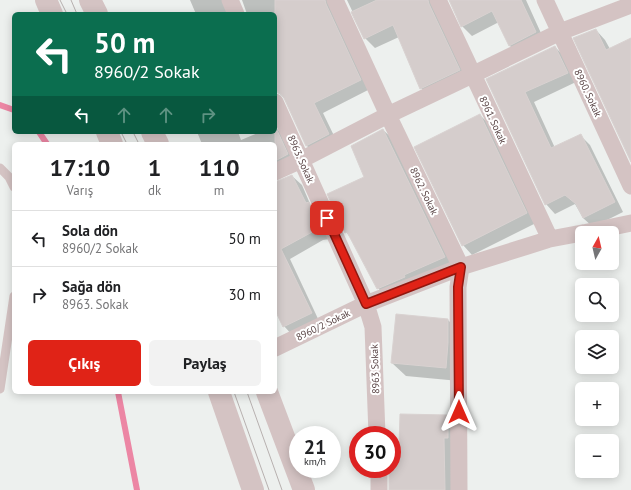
<!DOCTYPE html>
<html lang="tr">
<head>
<meta charset="utf-8">
<style>
  body { margin:0; font-family:"PT Sans",sans-serif; background:#f2f2f2; color:#202124; height:100vh; display:flex; flex-direction:column; font-size:15px; white-space:nowrap }
  * { box-sizing:border-box; margin:0 }
  p { font-size:13px; color:#757577 }
  .icon { flex:none; width:22px; height:22px; fill:none; stroke:currentColor; stroke-width:2; stroke-linecap:round; stroke-linejoin:round }
  .map { position:relative; flex:1; overflow:hidden }
  .side { position:absolute; left:12px; top:142px; width:265px; height:252px; display:flex; flex-direction:column; background:#fff; border-radius:6px; box-shadow:0 2px 10px #0003 }
  .side>* { flex:none }
  .hud { position:absolute; left:12px; top:12px; width:265px; height:122px; border-radius:6px; box-shadow:0 2px 10px #0003; background:#0b6e4f; color:#fff; overflow:hidden }
  .needle { width:26px; rotate:8deg }
  .controls { position:absolute; left:575px; top:226px; display:grid; gap:8px }
  .controls a { display:grid; place-items:center; width:44px; height:44px; border-radius:6px; background:#fff; box-shadow:0 2px 10px #0003; font-size:20px }
  .speed { position:absolute; left:289px; top:426px; display:flex; gap:8px; font-size:20px; font-weight:700; text-align:center }
  .speed>* { display:grid; place-content:center; width:52px; height:52px; border-radius:50%; background:#fff; box-shadow:0 2px 10px #0003; line-height:1 }
  .speed small { font-size:10px; font-weight:400 }
  .speed .limit { border:6px solid #d22; background:#fff; color:#111 }
  .pin { position:absolute; display:grid; place-items:center; width:34px; height:34px; color:#fff; margin:-17px; border-radius:8px; box-shadow:0 2px 6px #0006 }
  .me { position:absolute; width:44px; margin:-22px; rotate:0deg; stroke-linejoin:round; filter:drop-shadow(0 0 3px #0008) }
  .turn { display:flex; align-items:center; gap:14px; height:84px; padding:0 16px; font-size:18px }
  .turn .icon { width:52px; height:52px; stroke-width:2.5 }
  .turn b { display:block; font-size:28px; line-height:34px }
  .lanes { display:flex; align-items:center; height:38px; padding:0 16px; background:#0003; justify-content:center; gap:20px; direction:ltr }
  .lanes .off { opacity:.35 }
  .eta { display:flex; justify-content:space-evenly; align-items:center; height:68px; text-align:center }
  .eta b { font-size:24px; font-weight:600; line-height:28px }
  .cta { display:flex; gap:8px; margin-top:auto; padding:8px 16px }
  .cta a { flex:1; height:46px; border-radius:6px; background:#e02317; color:#fff; font-size:16px; font-weight:600; line-height:46px; text-align:center }
  .cta a+a { background:#f2f2f2; color:#202124 }
  ul { padding:0; list-style:none }
  li { display:flex; align-items:center; gap:12px; height:56px; padding:0 16px; border-top:1px solid #e0e0e0 }
  li div { flex:1 }
  li b { display:block; font-size:15px }
  li em { font-style:normal }
  .map>svg:first-child { display:block }
  .shadow { fill:#0003 }
  .lines { fill:none; stroke-linecap:round; stroke-linejoin:round }
  .stream { stroke:#ec86a4; stroke-width:6 }
  .building { fill:#d5cdcc; stroke:#d9d2d1 }
  .service { stroke:#d4c3c3; stroke-width:9 }
  .minor { stroke:#d4c3c3; stroke-width:17 }
  .tertiary { stroke:#d4c3c3; stroke-width:22 }
  .tram { stroke:#b7b0af; stroke-width:1 }
  .route-casing { stroke:#92170f; stroke-width:10 }
  .route { stroke:#e02317; stroke-width:7 }
  .labels { text-anchor:middle; dominant-baseline:central; stroke-width:4; stroke-linejoin:round; paint-order:stroke }
  .street-label { font-size:10px; fill:#5a4546; stroke:#fff }
</style>
</head>
<body>
<div class="map">
<svg width="631" height="490" viewBox="0 0 631 490">
  <rect width="100%" height="100%" fill="#edf0ee"/>
  <path class="shadow" d="M190,0H237L230,14H196Z
    M242,0H344L370,89L323,113L338,144L316,155L306,145L286,100L278,92L275,85V14H247Z
    M347,0H445L469,80L430,98L421,88L399,37L375,48L365,38Z
    M450,0H526L545,42L519,55L509,45L499,22L472,36L462,26Z
    M596,30L605,40L610,49L631,40V160Z
    M555,47L564,56L576,82L534,102L555,148L580,135L590,145L623,212L593,227L583,218L575,204L555,214L546,204L487,80Z
    M480,115L489,124L536,223L472,255L463,245Z
    M275,127L283,135L296,164L275,178V144H202L197,132H238L241,140L260,132H275Z
    M383,130L393,139L454,267L387,298L378,288L350,237L346,232Z
    M292,176L302,185L311,206L318,212L330,239L323,240L290,259L320,323L293,336L284,326L275,308V183Z
    M448,320L461,333L459,381L406,376L392,363Z
    M401,415L448,416L461,429L457,490H390V469H392V446H400Z"/>
  <g class="lines">
    <path class="stream" d="M0,105L14,110
      M39,132L47,144
      M118,392L137,490"/>
  </g>
  <path class="building" d="M275,0H325L326,4L361,80L314,103L329,134L306,146L284,98L281,94L278,93L275,87Z
    M377,0H428L429,4L460,70L420,89L393,25L364,39L351,12Z
    M449,0H521L536,32L509,46L492,11L461,27Z
    M596,29L606,50L631,38V162L573,38Z
    M555,46L568,73L525,92L551,148L581,134L615,202L583,218L576,204L565,195L545,205L486,79Z
    M480,114L527,213L462,246L414,147Z
    M275,126L288,154L275,161Z
    M383,129L445,257L404,275L405,277L377,289L347,232L345,233L343,229L327,194L364,177L351,146Z
    M292,175L306,203L309,202L321,229L314,231L281,249L312,313L283,327L275,310V182Z
    M396,314L448,319V343L446,368L391,363Z
    M400,414L448,415V438H444L445,490H389V469H392V445H399Z"/>
  <g class="lines">
    <path class="service" d="M0,168L9,177L14,187
      M0,389L14,296"/>
    <path class="minor" d="M230,0L236,14
      M335,0L388,115L461,267L550,239L582,233
      M438,0L550,239
      M545,0L631,186
      M275,102L366,304L373,327L377,435
      M275,172L301,160L388,115L472,75L560,32L631,5
      M583,233L631,223
      M275,348L366,304L461,267L458,287L459,490
      M379,469V490"/>
    <path class="tertiary" d="M46,0L52,14
      M90,0L97,14
      M107,132L112,144
      M152,132L158,144
      M219,392L253,490
      M267,392L304,490"/>
    <path class="tram" d="M60,0L67,14
      M71,0L77,14
      M121,132L127,144
      M133,132L139,144
      M234,392L269,490
      M247,392L282,490"/>
  </g>
  <g class="lines">
    <g class="route-casing">
      <path id="route" d="M327,218L366,304L461,267L458,287L459,412"/>
    </g>
    <use href="#route" class="route"/>
  </g>
  <g class="labels">
    <g class="street-label">
      <text transform="translate(588 93) rotate(65)">8960. Sokak</text>
      <text transform="translate(493 120) rotate(65)">8961. Sokak</text>
      <text transform="translate(301 159) rotate(66)">8963. Sokak</text>
      <text transform="translate(424 191) rotate(64)">8962. Sokak</text>
      <text transform="translate(323 325) rotate(-26)">8960/2 Sokak</text>
      <text transform="translate(375 369) rotate(-92)">8963 Sokak</text>
    </g>
  </g>
</svg>
<div class="controls">
<a><svg class="needle" viewBox="-14 -14 28 28"><path d="M0-13l5 13h-10z" fill="#e53935"/><path d="M0 13l5-13h-10z" fill="#757577"/></svg></a>
<a><svg class="icon" aria-label="search" viewBox="0 0 24 24"><circle cx="10" cy="10" r="6"/><path d="M15 15l6 6"/></svg></a>
<a><svg class="icon" aria-label="layers" viewBox="0 0 24 24"><path d="M12 4l9 5-9 5-9-5zM3 14l9 5 9-5"/></svg></a>
<a>+</a>
<a>−</a>
</div>
<div class="speed"><div>21<small>km/h</small></div><div class="limit">30</div></div>
<div class="pin" style="left:327px;top:218px;background:#d93025"><svg class="icon" aria-label="arrive" viewBox="0 0 24 24"><path d="M6 21V4h12l-3 4 3 4H6"/></svg></div>
<svg class="me" style="left:459px;top:412px" viewBox="-20 -20 40 40"><path d="M0-17L14 15 0 8-14 15z" fill="#e02317" stroke="#fff" stroke-width="4"/></svg>
<div class="hud">
<div class="turn"><svg class="icon" aria-label="left" viewBox="0 0 24 24"><path d="M17 20v-9H6M10 6l-5 5 5 5"/></svg><div><b>50 m</b>8960/2 Sokak</div></div>
<div class="lanes"><svg class="icon" aria-label="left" viewBox="0 0 24 24"><path d="M17 20v-9H6M10 6l-5 5 5 5"/></svg><svg class="icon off" aria-label="ahead" viewBox="0 0 24 24"><path d="M12 20V5M6 11l6-6 6 6"/></svg><svg class="icon off" aria-label="ahead" viewBox="0 0 24 24"><path d="M12 20V5M6 11l6-6 6 6"/></svg><svg class="icon off" aria-label="right" viewBox="0 0 24 24"><path d="M7 20v-9h11M14 6l5 5-5 5"/></svg></div>
</div>
<section class="side">
<div class="eta">
<div><b>17:10</b><p>Varış</p></div>
<div><b>1</b><p>dk</p></div>
<div><b>110</b><p>m</p></div>
</div>
<ul>
<li><svg class="icon" aria-label="left" viewBox="0 0 24 24"><path d="M17 20v-9H6M10 6l-5 5 5 5"/></svg><div><b>Sola dön</b><p>8960/2 Sokak</p></div><em>50 m</em></li>
<li><svg class="icon" aria-label="right" viewBox="0 0 24 24"><path d="M7 20v-9h11M14 6l5 5-5 5"/></svg><div><b>Sağa dön</b><p>8963. Sokak</p></div><em>30 m</em></li>
</ul>
<div class="cta"><a>Çıkış</a><a>Paylaş</a></div>
</section>
</div>
</body>
</html>
